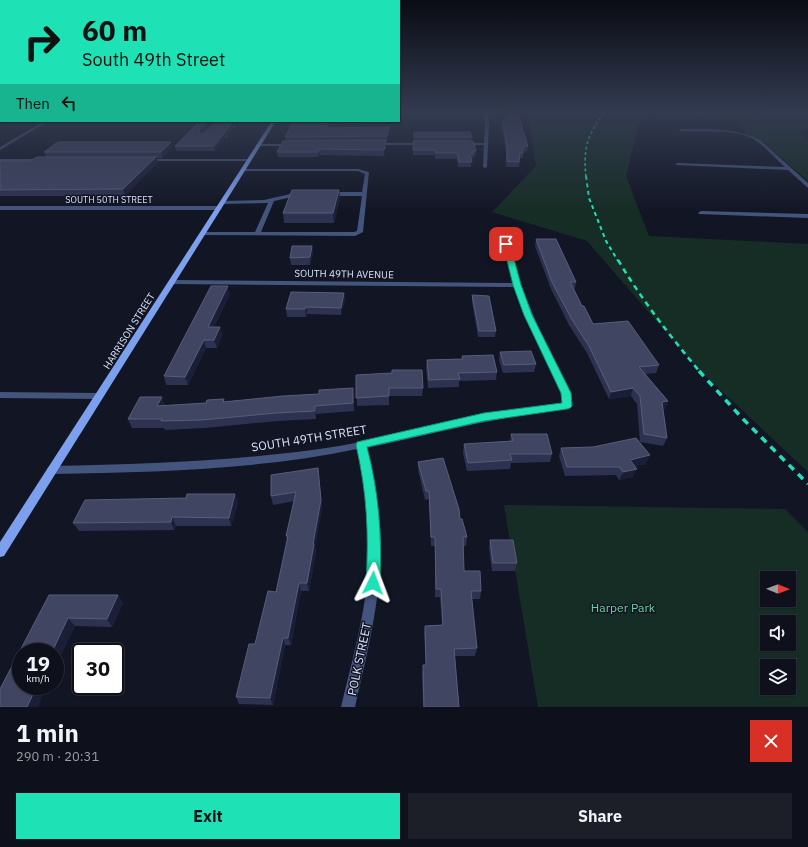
<!DOCTYPE html>
<html lang="en">
<head>
<meta charset="utf-8">
<style>
  body { margin:0; font-family:"IBM Plex Sans",sans-serif; background:#1c1e28; color:#f1f3f6; height:100vh; display:flex; flex-direction:column; font-size:15px; white-space:nowrap }
  * { box-sizing:border-box; margin:0 }
  p { font-size:13px; color:#9b9da3 }
  .icon { flex:none; width:22px; height:22px; fill:none; stroke:currentColor; stroke-width:2; stroke-linecap:round; stroke-linejoin:round }
  .map { position:relative; height:707px; overflow:hidden }
  .side { display:flex; flex-direction:column; background:#0e101b; flex:1 }
  .side>* { flex:none }
  .banner { position:absolute; left:0px; top:0px; width:400px; height:122px; box-shadow:0 1px 3px #0004,0 0 0 1px #2e303a; background:#1ee2b5; color:#111; overflow:hidden }
  .needle { width:26px; rotate:91deg }
  .fabs { position:absolute; left:760px; top:571px; display:grid; gap:8px }
  .fabs a { display:grid; place-items:center; width:36px; height:36px; border-radius:0px; background:#0e101b; box-shadow:0 1px 3px #0004,0 0 0 1px #2e303a; font-size:20px }
  .speed { position:absolute; left:12px; top:643px; display:flex; gap:8px; font-size:20px; font-weight:700; text-align:center }
  .speed>* { display:grid; place-content:center; width:52px; height:52px; border-radius:50%; background:#0e101b; box-shadow:0 1px 3px #0004,0 0 0 1px #2e303a; line-height:1 }
  .speed small { font-size:10px; font-weight:400 }
  .speed .limit { border:2px solid #111; border-radius:6px; background:#fff; color:#111 }
  .pin { position:absolute; display:grid; place-items:center; width:34px; height:34px; color:#fff; margin:-17px; border-radius:8px; box-shadow:0 2px 6px #0006 }
  .me { position:absolute; width:44px; margin:-22px; rotate:3deg; stroke-linejoin:round; filter:drop-shadow(0 0 3px #0008) }
  .turn { display:flex; align-items:center; gap:14px; height:84px; padding:0 16px; font-size:18px }
  .turn .icon { width:52px; height:52px; stroke-width:2.5 }
  .turn b { display:block; font-size:28px; line-height:34px }
  .then { display:flex; align-items:center; height:38px; padding:0 16px; background:#0003; gap:8px; font-size:15px }
  .round { display:grid; place-items:center; flex:none; width:42px; height:42px; border-radius:0px; background:#1c1e28 }
  .overview { display:flex; align-items:center; justify-content:space-between; height:68px; padding:0 16px }
  h1 { font-size:24px; font-weight:800; line-height:30px }
  .cta { display:flex; gap:8px; margin-top:auto; padding:8px 16px }
  .cta a { flex:1; height:46px; border-radius:0px; background:#1ee2b5; color:#111; font-size:16px; font-weight:800; line-height:46px; text-align:center }
  .cta a+a { background:#1c1e28; color:#f1f3f6 }
  .map>svg:first-child { display:block }
  .green { fill:#162d25; fill-rule:evenodd }
  .lines { fill:none; stroke-linecap:round; stroke-linejoin:round }
  .path { stroke:#3fa980; stroke-width:1.5; stroke-dasharray:1 1.5; stroke-linecap:butt }
  .lane { fill:#43547d; fill-rule:evenodd }
  .street { fill:#43547d; fill-rule:evenodd }
  .secondary { fill:#7da0ee; fill-rule:evenodd }
  .rail-far3 { stroke:#1ee2b5; stroke-width:1.5; stroke-dasharray:3 2.5; stroke-linecap:butt }
  .rail-far2 { stroke:#1ee2b5; stroke-width:2; stroke-dasharray:4 3.5; stroke-linecap:butt }
  .rail-far1 { stroke:#1ee2b5; stroke-width:2.5; stroke-dasharray:5.5 4.5; stroke-linecap:butt }
  .rail { stroke:#1ee2b5; stroke-width:3.5; stroke-dasharray:7 6; stroke-linecap:butt }
  .wall { fill:#2d3250 }
  .shaded-wall { fill:#1a1f37 }
  .building { fill:#404562; stroke:#585d7a }
  .route { fill:#1ee2b5; stroke:#149376 }
  .labels { text-anchor:middle; dominant-baseline:central; stroke-width:3; stroke-linejoin:round; paint-order:stroke }
  .far-street-label { font-size:9px; fill:#dae1fa; stroke:#121524 }
  .street-label { font-size:10px; fill:#dae1fa; stroke:#121524 }
  .near-street-label { font-size:12px; fill:#dae1fa; stroke:#121524 }
  .near-park-label { font-size:12px; fill:#6ed298; stroke:#121524 }
</style>
</head>
<body>
<div class="map">
<svg width="808" height="707" viewBox="0 0 808 707">
  <rect width="100%" height="100%" fill="#121524"/>
  <path class="green" d="M527,112H650L639,123L626,176L649,236L808,244V472L697,368L587,241L492,212L536,166Z
    M651,112H748L762,118L783,117L808,119V130L798,132L808,139V181L762,141L746,134L738,121Z
    M504,505L785,509L808,532V707H538ZM767,578H789V600H767ZM767,622H789V644H767ZM767,666H789V688H767Z"/>
  <g class="lines">
    <path class="path" d="M233,128L236,125
      M226,137L228,134"/>
    <path class="lane" d="M241,169H358L369,172L363,232L355,236L200,235L199,234L202,232H255L268,203L222,204L220,203V201L264,200L299,192L301,193V195L274,201L261,232H354L357,231L362,196H329L326,194L329,192H362L365,174L358,171H243L241,170Z"/>
    <path class="street" d="M483,112H487L489,124L487,167L485,168L483,167L484,145H463L461,144L463,143H484L485,124Z
      M0,113H1V115H0Z
      M44,121H49L0,150V147Z
      M680,129C708,129 735,127 760,140L808,183V188L788,170L676,165V164L678,163L785,167C776,159 767,149 758,142C735,126 704,134 679,131Z
      M377,143H423L425,144L423,145H375V144Z
      M258,144H291L293,145L291,146H256V145Z
      M0,159H42L44,160L42,161H0Z
      M146,159H249L251,160L249,161H144V160Z
      M0,206H219L222,208L219,210H0Z
      M701,211L808,214V218L699,214L698,213Z
      M506,242L509,244C522,297 546,344 570,393L571,406L570,408L567,409C499,416 433,434 366,448C374,479 380,512 381,544C381,599 367,654 355,707H341C354,653 370,598 369,543C369,511 364,480 357,449C257,470 154,472 52,474L48,473L47,470L48,467L52,466C148,464 244,461 339,446C414,433 487,411 562,403V393L528,321L515,287L172,284L169,282L172,280L513,283L503,244Z
      M0,392L99,393L102,394L103,396L102,398L99,399L0,398Z"/>
    <path class="secondary" d="M272,121H276L4,556L0,557V542Z"/>
    <path class="rail-far3" d="M586,177C583,148 587,135 605,112"/>
    <path class="rail-far2" d="M586,176L589,198L606,241L618,261"/>
    <path class="rail-far1" d="M618,260C642,300 670,336 700,372"/>
    <path class="rail" d="M699,371L743,419L808,484"/>
  </g>
  <path class="wall" d="M506,114L528,146L527,152L523,151V158H520L519,167H506V151L502,130L503,119H506Z
    M294,121H330L328,128L389,127V131L387,141H386V146L384,156L319,155L318,157H278L277,152L286,141L285,137Z
    M208,122L209,127L201,134L230,124L232,129L215,151H176L175,146Z
    M414,132L472,137L471,141L476,151L475,157H473L472,160H471V167H458L457,159H435V155H413Z
    M172,147L162,158H156L158,162L125,196H0V161H30L46,157L44,152Z
    M339,190L340,199L334,223H284L283,213Z
    M536,239L576,282L575,289H574L582,306L593,324L659,365L656,373L645,374L668,401L665,409H663L667,438L663,446L640,442L637,404L631,396L609,399L587,353L569,325L551,289L535,246Z
    M312,246L313,253L310,265H291L290,258Z
    M344,293L345,300L341,315L307,314L306,317H287L286,309Z
    M230,294L214,327H220L222,335L217,348H206L188,385H166L164,376Z
    M472,295L496,331L495,337H478L472,302Z
    M500,352L536,364L534,372L503,373L499,360Z
    M462,356L497,372L496,380L459,381V387L428,388L426,368L427,360L462,359Z
    M356,375L423,388L422,396H389V405L357,406Z
    M353,388L354,411L316,414V419L278,421L205,428L165,430L164,428H132L128,419L165,405L164,406L206,403L224,399V402L319,394Z
    M511,434L552,454L550,462L511,463L510,469L467,471L463,453L464,444L510,441Z
    M561,448L646,464L635,466L633,477L619,480L616,475L565,476L559,456Z
    M418,462L460,519L467,537L466,546H463L464,571L481,591L480,599H471L477,648L475,656H455L459,707H423L422,673L423,665H426L424,633L425,626L442,625L440,597H435V546H431L429,499L425,500L418,470Z
    M318,468L322,508L315,547L316,552L309,591H301L291,645H285L273,705L239,704L236,697L255,644L276,592L287,541L286,536L294,501L273,505L271,496Z
    M235,494L238,503L231,526H176L174,530L79,531L73,523L186,498Z
    M490,540L517,563L515,571H492L489,548Z
    M49,595H118L123,603L112,627L75,626L55,667V652Z"/>
  <path class="shaded-wall" d="M328,121H330L326,132V128Z
    M208,122L209,127L200,135L199,130Z
    M230,122L231,125V124L232,129L215,151L214,146Z
    M389,127V131L387,141V136Z
    M386,140V146L384,156V150Z
    M171,142L172,147L162,158L161,152Z
    M319,149V155L318,157V152Z
    M156,157L158,162L125,196L123,189Z
    M339,190L340,199L334,223L333,213Z
    M312,246L313,253L310,265V257Z
    M228,286L230,294L210,335L208,327Z
    M344,293L345,300L341,315V308Z
    M306,307L307,314L306,317L305,309Z
    M220,327L222,335L217,348L214,340Z
    M204,340L206,348L188,385L185,377Z
    M633,388L631,396L609,399L611,392Z
    M162,397L165,405L160,415L157,406Z
    M668,401L665,409L659,410L662,402Z
    M315,406L316,414V419L315,411Z
    M650,455L646,464L627,468L630,460Z
    M318,468L322,508L315,547L316,552L309,591L307,583Z
    M637,469L633,477L619,480L623,472Z
    M235,494L238,503L231,526L229,518Z
    M172,517L176,526L174,530L171,522Z
    M299,583L301,591L291,645L288,638Z
    M118,595L123,603L112,627L107,619Z
    M68,618L75,626L55,667V652H52Z
    M283,638L285,645L273,705L270,698Z
    M37,686H47L38,707H27Z"/>
  <path class="building" d="M506,114H518L528,146H523V153H520L519,162L507,161V145L503,125H504L503,119H508Z
    M294,121H328L326,128L389,127L387,136L285,137Z
    M199,122H208L199,130L200,134H203L216,122H230L228,124H231L214,146H175Z
    M414,132H470L472,137H414Z
    M386,140L384,150L319,149L318,152H277L283,141Z
    M413,141H473L476,151H472L473,154H470L472,162H459L457,153H436L435,150H413Z
    M58,142H171L161,152H44Z
    M37,157H156L123,189L0,190V161H30Z
    M292,190H339L333,213H283Z
    M536,239H556L576,282H570L582,306H584L593,324L628,321L659,365L639,367L668,401L662,402L667,438L644,434L640,396L633,388L611,392L589,346L571,318L552,282Z
    M292,246H312L310,257L290,258Z
    M211,286H228L208,327H220L214,340H204L185,377L164,376Z
    M291,292L344,293L341,308L306,307L305,309H286Z
    M472,295L489,296L496,331H479Z
    M531,351L536,364L504,365L500,352Z
    M493,355L497,372L458,373L460,379L429,380L427,360L463,359L462,356Z
    M392,370H422L423,388H389V396L356,398V375L392,373Z
    M353,388V403L315,406V411L276,413L202,420L161,421L162,419H128L140,397H162L157,406L206,403L207,400L224,399L223,402L283,396L319,394V390Z
    M511,434H547L552,454H510L512,460L468,463L464,444L513,441Z
    M636,438L650,455L630,460L637,469L623,472L619,467H567L561,448L593,447Z
    M443,458L459,509L460,519H462L467,537H463L464,571H480L481,591H471L477,648L454,649L459,707H424L423,665H426L425,626L443,625L441,589H436L435,537H431L429,491H426L418,462Z
    M318,468L321,500L313,544H314L307,583H299L288,638H283L270,698L236,697L249,644H255L268,591L276,592L288,536H286L296,492L271,496V475Z
    M187,494H235L229,518L172,517L171,522L73,523L85,500L186,498Z
    M490,540H513L517,563H493Z
    M49,595H118L107,619L68,618L52,652H21V686H37L27,707H0V689Z"/>
  <linearGradient id="sky" x2="0" y2="1"><stop stop-color="#0a0c14"/><stop offset="0.53" stop-color="#333b50"/><stop offset="1" stop-color="#333b50" stop-opacity="0"/></linearGradient>
  <rect width="808" height="211" fill="url(#sky)"/>
  <path class="route" d="M506,242L510,244L521,285L532,315L571,393L572,406L570,408L567,409L484,421L367,447C379,493 382,536 380,583L378,588L373,589L368,588L366,583C369,533 367,493 356,445L357,442L484,413L562,403L561,393L524,315L513,285L503,244Z"/>
  <g class="labels">
    <g class="far-street-label">
      <text x="109" y="199">SOUTH 50TH STREET</text>
    </g>
    <g class="street-label">
      <text transform="translate(344 274) rotate(1)">SOUTH 49TH AVENUE</text>
      <text transform="translate(129 331) rotate(-58)">HARRISON STREET</text>
    </g>
    <g class="near-street-label">
      <text transform="translate(309 438) rotate(-9)">SOUTH 49TH STREET</text>
      <text transform="translate(359 659) rotate(-78)">POLK STREET</text>
    </g>
    <g class="near-park-label">
      <text x="623" y="607">Harper Park</text>
    </g>
  </g>
</svg>
<div class="fabs">
<a><svg class="needle" viewBox="-14 -14 28 28"><path d="M0-13l5 13h-10z" fill="#e53935"/><path d="M0 13l5-13h-10z" fill="#9b9da3"/></svg></a>
<a><svg class="icon" aria-label="sound" viewBox="0 0 24 24"><path d="M4 9h4l5-4v14l-5-4H4zM17 9q2 3 0 6"/></svg></a>
<a><svg class="icon" aria-label="layers" viewBox="0 0 24 24"><path d="M12 4l9 5-9 5-9-5zM3 14l9 5 9-5"/></svg></a>
</div>
<div class="speed"><div>19<small>km/h</small></div><div class="limit">30</div></div>
<div class="pin" style="left:506px;top:244px;background:#d93025"><svg class="icon" aria-label="arrive" viewBox="0 0 24 24"><path d="M6 21V4h12l-3 4 3 4H6"/></svg></div>
<svg class="me" style="left:373px;top:583px" viewBox="-20 -20 40 40"><path d="M0-17L14 15 0 8-14 15z" fill="#1ee2b5" stroke="#fff" stroke-width="4"/></svg>
<div class="banner">
<div class="turn"><svg class="icon" aria-label="right" viewBox="0 0 24 24"><path d="M7 20v-9h11M14 6l5 5-5 5"/></svg><div><b>60 m</b>South 49th Street</div></div>
<div class="then">Then<svg class="icon" aria-label="left" viewBox="0 0 24 24"><path d="M17 20v-9H6M10 6l-5 5 5 5"/></svg></div>
</div>
</div>
<section class="side">
<div class="overview"><div><h1>1 min</h1><p>290 m · 20:31</p></div><a class="round" style="background:#d93025;color:#fff"><svg class="icon" aria-label="close" viewBox="0 0 24 24"><path d="M6 6l12 12M18 6L6 18"/></svg></a></div>
<div class="cta"><a>Exit</a><a>Share</a></div>
</section>
</body>
</html>
